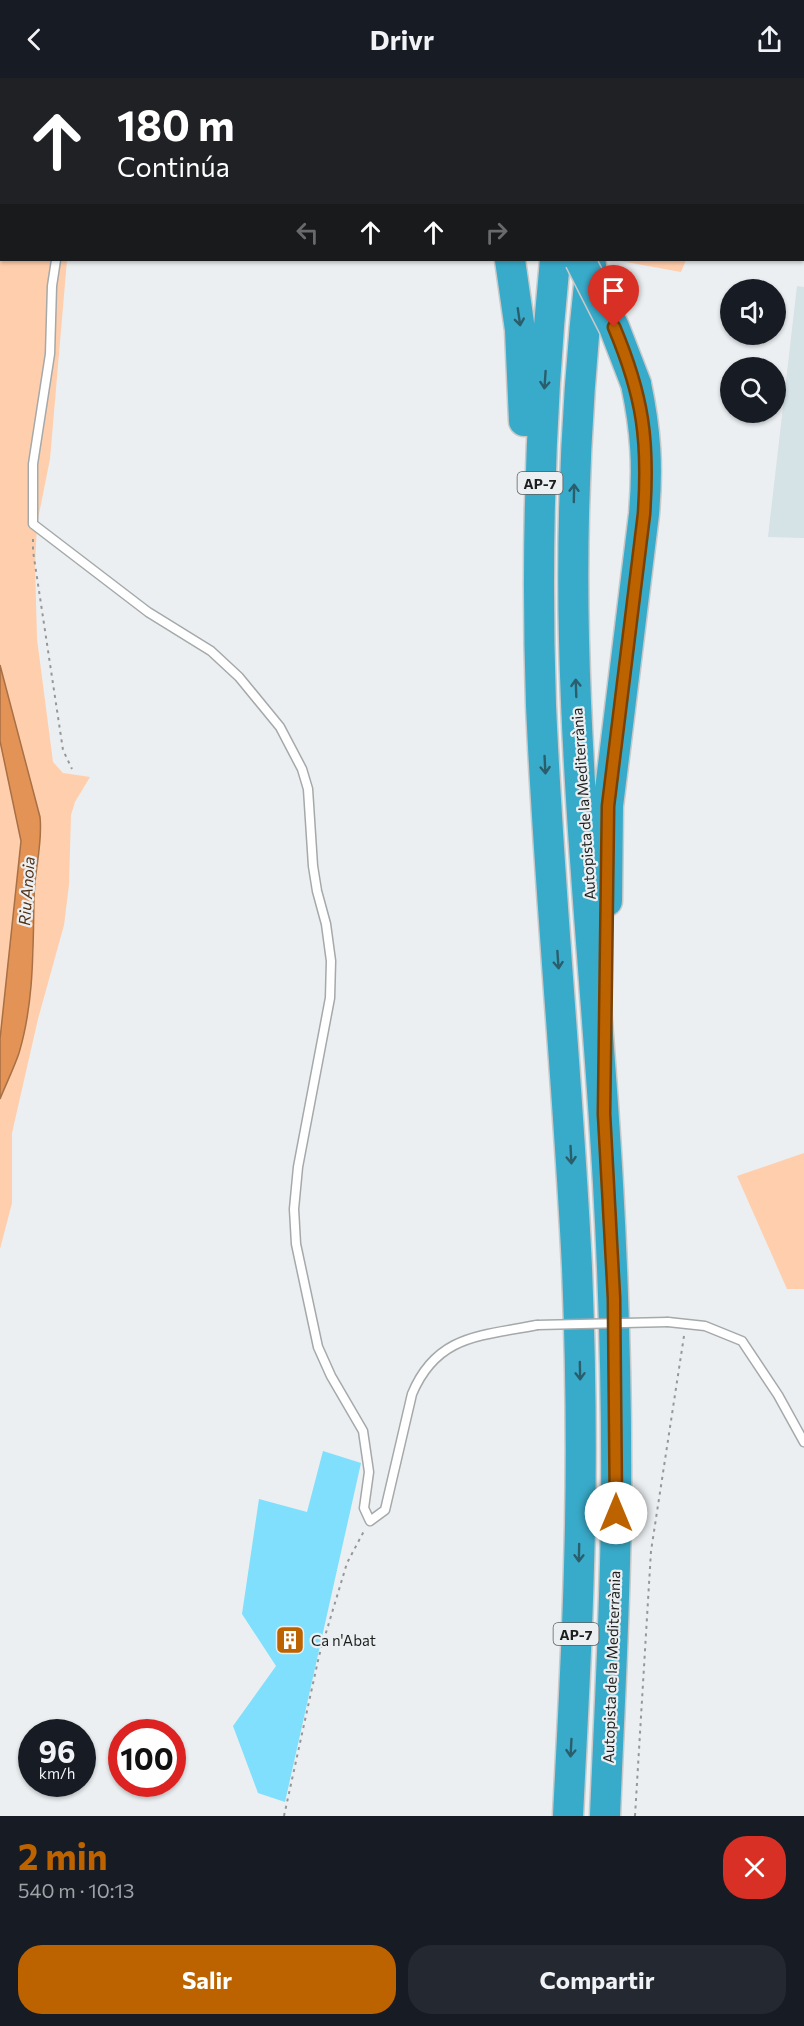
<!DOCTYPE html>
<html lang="es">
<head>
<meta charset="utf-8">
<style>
  body { margin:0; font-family:Commissioner,sans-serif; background:#242831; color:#f1f3f6; height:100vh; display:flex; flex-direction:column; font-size:22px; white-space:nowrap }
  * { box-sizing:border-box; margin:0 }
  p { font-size:20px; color:#9ea1a6 }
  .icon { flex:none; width:33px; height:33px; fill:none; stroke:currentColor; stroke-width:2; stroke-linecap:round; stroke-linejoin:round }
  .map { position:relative; height:1738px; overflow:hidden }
  .sheet { display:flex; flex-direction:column; background:#171b24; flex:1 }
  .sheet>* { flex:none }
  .banner { position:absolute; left:0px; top:0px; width:804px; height:183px; box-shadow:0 2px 4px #0004; background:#202124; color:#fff; overflow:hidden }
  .tools { position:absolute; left:720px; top:201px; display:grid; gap:12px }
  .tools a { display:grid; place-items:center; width:66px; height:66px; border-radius:50%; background:#171b24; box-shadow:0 2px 4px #0004; font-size:30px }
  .speed { position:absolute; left:18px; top:1641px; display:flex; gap:12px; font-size:30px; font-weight:700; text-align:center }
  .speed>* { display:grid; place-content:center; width:78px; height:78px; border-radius:50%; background:#171b24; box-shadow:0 2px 4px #0004; line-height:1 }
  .speed small { font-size:15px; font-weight:400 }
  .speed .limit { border:9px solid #d22; background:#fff; color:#111 }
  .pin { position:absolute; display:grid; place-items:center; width:51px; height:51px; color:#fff; margin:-62px -26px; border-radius:50% 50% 50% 0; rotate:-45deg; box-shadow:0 0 6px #0007 }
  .pin .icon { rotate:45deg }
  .me { position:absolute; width:66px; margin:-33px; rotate:0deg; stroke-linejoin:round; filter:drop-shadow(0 0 4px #0008) }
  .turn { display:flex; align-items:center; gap:21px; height:126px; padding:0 18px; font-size:27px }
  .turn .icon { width:78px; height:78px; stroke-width:2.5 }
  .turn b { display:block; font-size:42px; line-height:51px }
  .lanes { display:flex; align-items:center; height:57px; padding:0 18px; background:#0003; justify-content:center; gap:30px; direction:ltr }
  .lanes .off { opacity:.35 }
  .round { display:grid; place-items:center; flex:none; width:63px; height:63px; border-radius:24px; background:#242831 }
  .head { display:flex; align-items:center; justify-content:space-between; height:102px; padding:0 18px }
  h1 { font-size:36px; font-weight:700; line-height:45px; color:#bc6300 }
  .action { display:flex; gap:12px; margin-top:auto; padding:12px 18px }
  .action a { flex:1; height:69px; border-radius:24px; background:#bc6300; color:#fff; font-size:24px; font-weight:700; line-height:69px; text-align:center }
  .action a+a { background:#242831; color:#f1f3f6 }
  header { display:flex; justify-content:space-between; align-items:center; height:78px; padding:0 18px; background:#171b24; font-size:27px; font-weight:700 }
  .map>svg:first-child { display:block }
  .built { fill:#d5e2e6 }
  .green { fill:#ffceac }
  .water { fill:#e39355; stroke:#a87045; stroke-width:1.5 }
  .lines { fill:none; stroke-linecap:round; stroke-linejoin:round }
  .stream { stroke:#a87045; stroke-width:4.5 }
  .building { fill:#7fdffc }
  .service-casing { stroke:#a5a9aa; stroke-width:11 }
  .motorway-casing { stroke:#c9c9c9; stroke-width:33 }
  .path { stroke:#95989a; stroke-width:2; stroke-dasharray:3 4.5; stroke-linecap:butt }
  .service { stroke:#fff; stroke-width:8 }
  .motorway { stroke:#39abca; stroke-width:30 }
  .service-bridge-casing { stroke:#a5a9aa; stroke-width:11; stroke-linecap:butt }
  .motorway-bridge-casing { stroke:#c9c9c9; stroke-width:33; stroke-linecap:butt }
  .service-bridge { stroke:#fff; stroke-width:8 }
  .motorway-bridge { stroke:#39abca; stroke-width:30 }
  .oneway { stroke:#2a5e6c }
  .route-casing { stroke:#7a4000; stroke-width:15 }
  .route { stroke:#bc6300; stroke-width:10 }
  .labels { text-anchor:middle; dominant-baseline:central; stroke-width:4.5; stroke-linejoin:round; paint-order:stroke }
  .shield { fill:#ebeff1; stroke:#5b5d5e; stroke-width:1.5 }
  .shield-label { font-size:14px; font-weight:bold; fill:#1d1f1f }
  .street-label { font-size:15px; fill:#1d1f1f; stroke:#ebeff1 }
  .poi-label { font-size:15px; fill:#1d1f1f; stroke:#ebeff1; text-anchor:start }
  .water-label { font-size:16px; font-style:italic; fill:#502f15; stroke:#ebeff1 }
</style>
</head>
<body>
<header><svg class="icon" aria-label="back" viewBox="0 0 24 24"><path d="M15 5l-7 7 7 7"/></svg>Drivr<svg class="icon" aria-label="share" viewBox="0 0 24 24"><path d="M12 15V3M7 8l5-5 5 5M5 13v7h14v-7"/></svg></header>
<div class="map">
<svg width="804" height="1738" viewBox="0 0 804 1738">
  <rect width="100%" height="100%" fill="#ebeff1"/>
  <path class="built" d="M797,208L804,209V460L768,459Z"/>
  <path class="green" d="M0,0H102L2,2V182H67L50,381L37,446L35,487L37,561L53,684L63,695L90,699L75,724L71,737L69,807L64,847L38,941L12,1055V1125L0,1171V1021L18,976L29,926L34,873V821L40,767V739L0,587Z
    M615,182H686L681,194Z
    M0,663L21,763L0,961Z
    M804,1075V1211H787L737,1098Z"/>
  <path class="water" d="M0,587L40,739C43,767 34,793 34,821C33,872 34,925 19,975C14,990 6,1006 0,1021V961L21,763L0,663Z"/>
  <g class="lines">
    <path class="stream" d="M283,0L285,2
      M802,108H804"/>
  </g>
  <path class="building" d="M323,1373L361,1385L285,1724L258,1715L233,1648L276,1588L242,1536L259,1421L307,1434Z"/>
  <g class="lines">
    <g class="service-casing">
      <path id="service" d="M84,2L85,0
        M56,182L52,208L50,276L33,386V446L148,534L211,573L239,599L280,649L302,691L308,711L313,788L317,813L326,846L331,883L330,920L298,1089L294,1131L296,1166L318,1269L331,1298L363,1353L369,1394L364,1430L370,1443L385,1432L412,1316C437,1256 482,1258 537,1247
        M668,1244L705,1248L742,1263L778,1317L804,1364"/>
    </g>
    <g class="motorway-casing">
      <path id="motorway" d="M485,0V2
        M515,0V2
        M580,2V0
        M618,2V0
        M510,182L520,252L524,343
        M555,182C540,330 536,478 541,627C549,815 568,1002 577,1190C581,1289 582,1389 579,1488C577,1571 572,1655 568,1738
        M591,187C577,312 571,436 574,561C578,743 598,925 608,1106C614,1215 617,1325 616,1434C615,1535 609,1637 605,1738
        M607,823L608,728L644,436C648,389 646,353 636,306"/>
    </g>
    <path class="path" d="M33,461V473L63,672L72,691
      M284,1738L319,1578L347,1485L364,1453
      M635,1738L651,1473L684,1258"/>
    <use href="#service" class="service"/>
    <use href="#motorway" class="motorway"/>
    <g class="service-bridge-casing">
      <path id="service-bridge" d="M537,1247L668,1244"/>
    </g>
    <g class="motorway-bridge-casing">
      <path id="motorway-bridge" d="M580,182L614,249L636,306"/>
    </g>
    <use href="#service-bridge" class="service-bridge"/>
    <use href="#motorway-bridge" class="motorway-bridge"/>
  </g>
  <defs><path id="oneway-shaft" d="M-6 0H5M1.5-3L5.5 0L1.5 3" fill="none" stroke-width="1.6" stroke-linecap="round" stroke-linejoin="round" transform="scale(1.5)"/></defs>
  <g class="oneway">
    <use href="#oneway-shaft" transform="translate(519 239) rotate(82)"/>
    <use href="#oneway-shaft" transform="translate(545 302) rotate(94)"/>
    <use href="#oneway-shaft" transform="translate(574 415) rotate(-89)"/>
    <use href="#oneway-shaft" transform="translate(576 610) rotate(-92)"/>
    <use href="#oneway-shaft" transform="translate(545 687) rotate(87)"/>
    <use href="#oneway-shaft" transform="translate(558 882) rotate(86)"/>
    <use href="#oneway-shaft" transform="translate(571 1077) rotate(87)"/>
    <use href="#oneway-shaft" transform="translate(580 1293) rotate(89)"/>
    <use href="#oneway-shaft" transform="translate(579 1475) rotate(91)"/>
    <use href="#oneway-shaft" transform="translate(571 1670) rotate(93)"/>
  </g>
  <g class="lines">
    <g class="route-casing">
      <path id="route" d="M614,249C643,318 649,362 644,436L608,728L604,1036L614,1220L616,1435"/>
    </g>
    <use href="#route" class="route"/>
  </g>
  <defs>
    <g id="building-square" transform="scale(1.5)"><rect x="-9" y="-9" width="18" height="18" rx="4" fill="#bc6300" stroke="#ebeff1"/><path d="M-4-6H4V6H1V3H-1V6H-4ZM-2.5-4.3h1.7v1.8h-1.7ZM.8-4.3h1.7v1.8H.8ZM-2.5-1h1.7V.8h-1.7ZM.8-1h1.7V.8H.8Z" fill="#fff"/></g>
  </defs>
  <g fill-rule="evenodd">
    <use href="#building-square" x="290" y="1562"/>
  </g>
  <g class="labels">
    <g class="shield">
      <rect x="517.5" y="394" width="45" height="22" rx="4.5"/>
      <rect x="553.5" y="1545" width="45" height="22" rx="4.5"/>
    </g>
    <g class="shield-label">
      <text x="540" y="405">AP-7</text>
      <text x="576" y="1556">AP-7</text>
    </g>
    <g class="street-label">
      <text transform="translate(583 726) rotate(-94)">Autopista de la Mediterrània</text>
      <text transform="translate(611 1589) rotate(-88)">Autopista de la Mediterrània</text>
    </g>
    <g class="poi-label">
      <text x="311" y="1562">Ca n'Abat</text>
    </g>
    <g class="water-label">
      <text transform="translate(26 813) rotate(-86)">Riu Anoia</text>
    </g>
  </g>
</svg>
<div class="tools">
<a><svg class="icon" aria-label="sound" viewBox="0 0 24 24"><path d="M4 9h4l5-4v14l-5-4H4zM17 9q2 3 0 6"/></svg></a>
<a><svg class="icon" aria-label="search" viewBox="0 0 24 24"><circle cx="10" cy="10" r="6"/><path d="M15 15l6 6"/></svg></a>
</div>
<div class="speed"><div>96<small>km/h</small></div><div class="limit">100</div></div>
<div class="pin" style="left:614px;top:249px;background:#d93025"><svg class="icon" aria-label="arrive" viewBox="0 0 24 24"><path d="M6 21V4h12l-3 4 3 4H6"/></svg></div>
<svg class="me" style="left:616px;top:1435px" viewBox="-20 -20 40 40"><circle r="19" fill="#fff"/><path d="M0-13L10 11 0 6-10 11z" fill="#bc6300"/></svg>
<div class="banner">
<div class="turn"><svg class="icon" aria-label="ahead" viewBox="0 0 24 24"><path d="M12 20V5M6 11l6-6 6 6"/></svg><div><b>180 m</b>Continúa</div></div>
<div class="lanes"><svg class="icon off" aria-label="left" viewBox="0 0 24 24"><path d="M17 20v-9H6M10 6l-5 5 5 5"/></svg><svg class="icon" aria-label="ahead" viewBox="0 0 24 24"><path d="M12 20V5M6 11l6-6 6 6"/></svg><svg class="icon" aria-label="ahead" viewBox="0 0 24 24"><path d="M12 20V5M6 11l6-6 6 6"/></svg><svg class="icon off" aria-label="right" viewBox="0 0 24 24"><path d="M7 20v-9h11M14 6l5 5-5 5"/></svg></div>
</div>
</div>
<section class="sheet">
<div class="head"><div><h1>2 min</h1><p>540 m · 10:13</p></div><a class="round" style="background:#d93025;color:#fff"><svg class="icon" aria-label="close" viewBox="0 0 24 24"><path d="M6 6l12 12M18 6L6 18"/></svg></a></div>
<div class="action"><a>Salir</a><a>Compartir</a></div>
</section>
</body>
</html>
